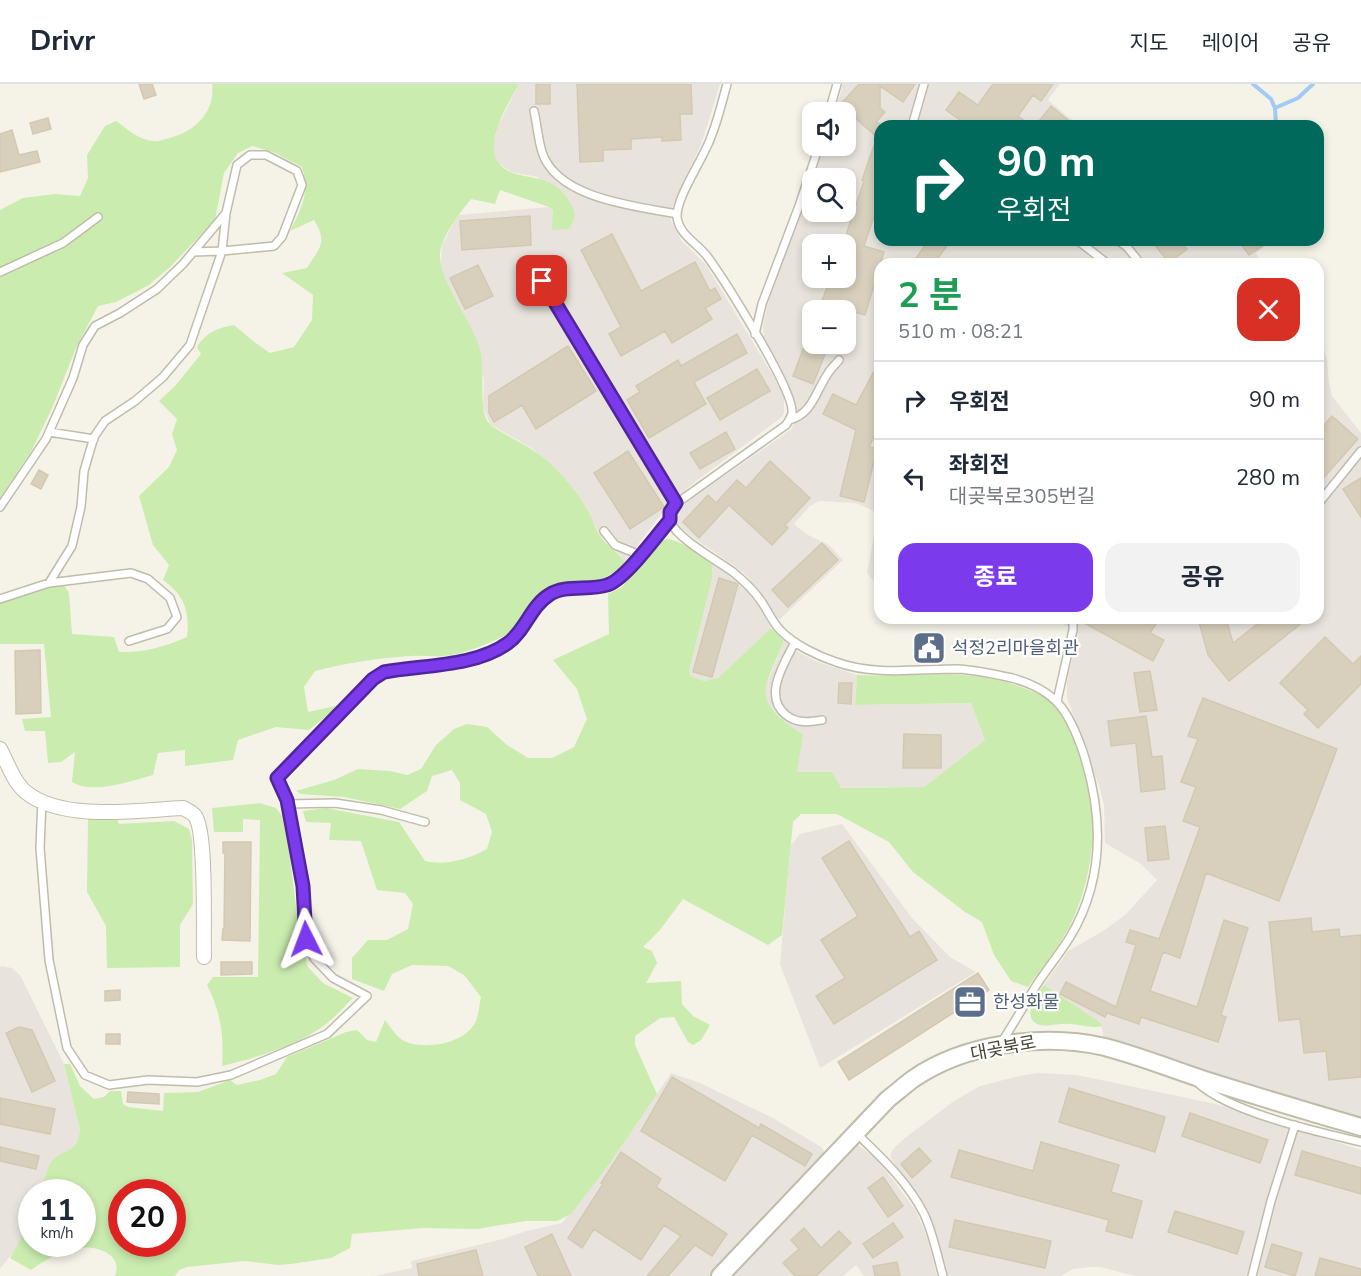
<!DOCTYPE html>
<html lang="ko">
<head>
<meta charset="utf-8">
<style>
  body { margin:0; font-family:"Nunito Sans","Noto Sans KR",sans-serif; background:#f2f2f3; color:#1f2937; height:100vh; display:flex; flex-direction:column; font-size:22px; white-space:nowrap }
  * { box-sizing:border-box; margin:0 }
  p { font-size:20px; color:#747a83 }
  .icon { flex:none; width:33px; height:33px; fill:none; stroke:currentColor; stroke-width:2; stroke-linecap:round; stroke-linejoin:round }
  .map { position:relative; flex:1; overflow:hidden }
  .sheet { position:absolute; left:874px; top:174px; width:450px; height:366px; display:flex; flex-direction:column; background:#fff; border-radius:18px; box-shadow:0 3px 9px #0003 }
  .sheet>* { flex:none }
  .banner { position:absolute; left:874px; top:36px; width:450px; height:126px; border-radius:18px; box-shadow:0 3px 9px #0003; background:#00695c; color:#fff; overflow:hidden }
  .buttons { position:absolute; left:802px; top:18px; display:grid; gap:12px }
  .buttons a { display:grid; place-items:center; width:54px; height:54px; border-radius:12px; background:#fff; box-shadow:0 3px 9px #0003; font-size:30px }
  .speed { position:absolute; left:18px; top:1095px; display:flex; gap:12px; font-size:30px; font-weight:700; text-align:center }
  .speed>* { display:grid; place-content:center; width:78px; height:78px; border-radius:50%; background:#fff; box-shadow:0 3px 9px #0003; line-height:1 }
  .speed small { font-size:15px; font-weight:400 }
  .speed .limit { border:9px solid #d22; background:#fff; color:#111 }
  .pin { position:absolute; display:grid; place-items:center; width:51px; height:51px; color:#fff; margin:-26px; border-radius:12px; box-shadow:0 3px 9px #0006 }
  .me { position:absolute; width:66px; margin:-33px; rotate:357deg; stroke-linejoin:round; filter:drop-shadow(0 0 4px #0008) }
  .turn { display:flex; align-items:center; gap:21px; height:126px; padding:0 24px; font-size:27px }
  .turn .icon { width:78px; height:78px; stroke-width:2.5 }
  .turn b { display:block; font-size:42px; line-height:51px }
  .round { display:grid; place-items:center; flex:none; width:63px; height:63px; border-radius:18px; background:#f2f2f3 }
  .headline { display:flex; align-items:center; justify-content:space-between; height:102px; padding:0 24px }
  h1 { font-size:36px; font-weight:700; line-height:45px; color:#1e9e55 }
  .primary-button { display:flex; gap:12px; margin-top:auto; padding:12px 24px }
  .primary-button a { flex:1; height:69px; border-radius:18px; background:#7c3aed; color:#fff; font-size:24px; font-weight:700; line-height:69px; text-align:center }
  .primary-button a+a { background:#f2f2f3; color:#1f2937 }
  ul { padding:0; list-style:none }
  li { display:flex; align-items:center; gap:18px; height:78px; padding:0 24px; border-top:2px solid #e0e1e3 }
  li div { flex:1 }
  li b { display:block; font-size:22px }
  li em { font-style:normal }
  header { display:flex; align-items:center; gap:36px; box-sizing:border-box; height:84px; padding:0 30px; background:#fff; border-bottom:2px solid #e0e1e3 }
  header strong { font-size:28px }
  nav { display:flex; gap:33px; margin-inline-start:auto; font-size:21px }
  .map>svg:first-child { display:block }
  .industrial { fill:#e8e4dd; fill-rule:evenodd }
  .green { fill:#caecaf; fill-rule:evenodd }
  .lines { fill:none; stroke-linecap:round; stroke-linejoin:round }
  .stream { stroke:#a1caf5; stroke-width:4 }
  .building { fill:#d8d0bd; stroke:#d3c9af; stroke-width:1.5 }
  .service-casing { stroke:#c1bcaa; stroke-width:10 }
  .minor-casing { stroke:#c1bcaa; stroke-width:16 }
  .tertiary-casing { stroke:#c1bcaa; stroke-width:20 }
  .service { stroke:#fff; stroke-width:7 }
  .minor { stroke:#fff; stroke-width:14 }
  .tertiary { stroke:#fff; stroke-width:16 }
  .route-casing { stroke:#51269a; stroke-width:15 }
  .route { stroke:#7c3aed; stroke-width:10 }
  .labels { text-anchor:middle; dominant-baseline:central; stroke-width:4.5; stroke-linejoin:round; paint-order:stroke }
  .service-label { font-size:18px; fill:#4e5e75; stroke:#fff; text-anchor:start }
  .street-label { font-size:18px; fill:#494436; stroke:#fff }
</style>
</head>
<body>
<header>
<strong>Drivr</strong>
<nav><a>지도</a><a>레이어</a><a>공유</a></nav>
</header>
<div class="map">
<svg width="1361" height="1192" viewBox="0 0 1361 1192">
  <rect width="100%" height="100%" fill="#f5f3e8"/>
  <path class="industrial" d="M519,0H720L702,58L672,124L671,137L682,157L707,182L778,300L784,313V329L782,333L695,398L669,420L625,478L621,472L600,452L588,427L567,397L553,382L533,365L490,340L483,323L484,295L441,183L442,161L458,131L549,123L553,127V134L562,147L538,93L511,88L497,78L493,63L497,44Z
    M843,0H1060L1048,16L1079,42H880V156H1270L1271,158L1256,169L1261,180H880V501H877L867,489L877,437L876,431L872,426L855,419L819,417L810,422L794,440L806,450L829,461L843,476L780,535L775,534L760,508L744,489L691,452L680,443L675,436L676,430L689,416L782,352L791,345L794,339L797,322L768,265L764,253L763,242L770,211L813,96V128H846V94H814L824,62H846V28H835ZM813,160H846V194H813ZM813,226H846V260H813Z
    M1319,253L1327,275L1329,299L1332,312L1361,349V1036L1104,956L1101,939L1044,901L1068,867L1103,847L1125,831L1157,796L1141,780L1105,759L1104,721L1100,705L1067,614V598L1078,546L1059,539L1039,534H1318Z
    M712,479L741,498L749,506L771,544L718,594L704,597L691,592L689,587L712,495Z
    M784,557L800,569L818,578L857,591L855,621L971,619L985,656L924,703L841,704L797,688L784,638L767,620L765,611L766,601Z
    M842,740L912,834L950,873L976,888L820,984L780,880L788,790L791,761L800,750Z
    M2,882L12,884L20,891L64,980L80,1046L79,1055L73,1064L53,1076L41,1108H32L30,1140L21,1158L0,1185V883Z
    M671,989L700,999L773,1034L821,1063L824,1067V1072L710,1192H373L412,1184L411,1177L503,1155L526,1147L562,1139L610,1079Z
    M1037,989L1077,991L1216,1020L1361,1066V1192H1135L1100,1183H1090L1073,1185L1061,1192H947L928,1127L890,1073L893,1065L905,1054L954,1017L980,1002L1019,992Z
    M858,1061L874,1073L888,1089L916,1127L928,1156L937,1192H864L856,1181L843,1192H729L852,1063Z"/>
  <path class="green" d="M212,0H519C509,18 484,58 498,78C515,102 551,82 571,120C577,130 575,137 568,145L552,146L553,127L549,123L500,106L495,120L471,115C460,129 441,153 440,170C439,196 470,235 479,262C486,282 478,324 488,338C495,347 532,363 545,375C562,389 577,408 588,427C593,435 595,445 600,452C607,462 618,468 625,478C595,510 580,489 549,503C530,512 522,544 508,550C488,560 465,570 443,572C432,573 421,571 410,572C379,574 346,579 315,587L304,603L308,628L340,621L309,646L276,643L238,656L233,676L185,682V666L158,669L153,691C130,697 94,711 72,698L75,668L61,678L48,679L45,647H25L22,635L51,633L44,560H0V519L49,502L64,501L69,509L72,550L114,553L119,568C144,569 164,563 187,553C190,527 184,511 163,496L169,481L153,461L139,412L169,383L177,366L172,350L177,335L159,317L175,302L201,270L197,263C206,248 218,244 234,241L253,257L270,269L294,263L312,236L313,211L282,189L307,184C320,163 328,159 314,136L290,147C302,123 310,110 302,83L273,68L252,62L238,69L224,89L215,136L170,183L149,201L116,218L98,222L76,264L53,322L32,366L0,414V126L23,114L55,110L80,112L88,94L87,71L105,42L116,37C127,45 139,56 153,57C157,58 162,56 166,55C193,49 216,29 212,0Z
    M666,455C682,456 698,470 712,479V495L689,587L691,592L704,597L718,594L771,544L784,557C762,609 751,615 803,651L797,688H832L841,704L924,703L985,656L971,619L855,621L857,591C915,594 969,582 1024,604C1036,609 1051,615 1060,625C1068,633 1071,647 1075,658C1082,674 1089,692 1091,710C1097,750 1090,798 1073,835C1062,860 1043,882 1028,903L1011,897L994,871L982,838L965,828L913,788L889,758L837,730H801L793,738L782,851L768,861L683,815L660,846L643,863L652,867L657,879L646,899L681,897L682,920L693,932L710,941L701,956L693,961L688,958L674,933L660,934L635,952V961L657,1010L610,1079L571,1130L557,1137H526L477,1145L424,1144L352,1150L350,1164L331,1174L291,1180L278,1181L245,1177L187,1183L179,1186L175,1192H115C118,1183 117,1177 110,1171C85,1153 52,1171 31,1186L10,1174L31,1136L32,1160H82V1108H41C44,1100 46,1083 53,1076C65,1063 77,1071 80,1046L64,980H70L80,1002L94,1015L104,1013L110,1007H121L123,1020L128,1023L163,1027L164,1009L198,1008L230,996L237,1001L260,996L276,990L287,973L346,948L357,946L367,956L376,958L385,936C392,945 398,956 409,959C430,965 466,959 476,937C479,930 479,921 481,913L464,891L448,882L412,881L392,890L384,907L352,895V874L368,856H387L408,845L413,820L405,809L377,806L361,757L329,756L331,739L306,738L303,727L326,724L399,738L425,777C446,782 469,775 487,765L492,748L486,730L460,716V699L452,686L432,692L427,707L400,725L344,713L301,710L296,707L334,696L358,685L390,687L407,691L421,685L436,661L454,645L467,640L487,643L507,661L528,674H552L574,663L587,635L577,605L553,576L609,550L608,510L622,503L654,462ZM122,1108H172V1160H122Z
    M260,719L276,724L282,732L289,765L300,856L308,883L323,899L353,914C344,923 336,932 326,940C300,961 254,974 222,982C224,953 221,928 207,901L213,893H258L260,736L243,735V748H214L212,724Z
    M117,733L119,740L174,737L189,745L192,756L193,820L180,841V883L107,884L106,842L87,808L88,735Z
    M1044,901L1101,939L1102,942C1092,945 1080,940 1069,940C1060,939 1049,943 1040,941C1020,935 1036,910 1044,901Z"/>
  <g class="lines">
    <path class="stream" d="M1253,0L1271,15L1275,24L1298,14L1313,0
      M1275,24L1276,42"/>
  </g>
  <path class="building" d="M139,0H152L156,11L144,15Z
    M536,0H550V20H536Z
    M577,0H691L692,30H680L681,56L662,57V53L631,55V65L603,66V77L580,78Z
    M859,0H915L903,18L880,2V24L885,28L876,38L880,40V115L864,162L884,168L865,231L849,226H818L831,194H846V160H843L864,97L862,96L877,53L840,21Z
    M993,0H1053L1041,17L1033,11L1018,32L1031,42H969L946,26L959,8L978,21Z
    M1051,22L1075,42H1035Z
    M48,34L51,45L33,50L30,39Z
    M12,46L19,71L37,67L40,78L0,88V50Z
    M530,132L531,161L462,166L460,137Z
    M612,150L641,207L695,178L710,207L715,204L721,215L705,224L712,235L672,259L665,247L621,272L609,250L621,243L581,166Z
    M929,156H951L934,180H926L916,174Z
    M1151,156H1180L1187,165L1169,179Z
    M1238,156H1271L1249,171Z
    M478,181L493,212L465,225L450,194Z
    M737,250L747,269L694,298L706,320L649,354L627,316L640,308L636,302L678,276L681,282Z
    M805,260H829L813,300L793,292Z
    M568,262L596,307L536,345L522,321L494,338L489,329V312Z
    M757,285L770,307L720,336L707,314Z
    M873,289L880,293V339L869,363L877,365L864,418L840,412L856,346L823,330L833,310L856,321Z
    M1332,332L1358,355L1318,400V348Z
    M726,348L735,365L700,385L690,369Z
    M628,367L664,423L630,445L594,389Z
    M770,377L810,414L785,441L788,444L772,461L729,421L699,454L683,438L708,411L716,419L737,396L746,404Z
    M39,386L48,391L41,405L31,400Z
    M1361,394V433L1343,405Z
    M822,459L838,476L788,523L772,506Z
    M719,494L738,500L712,593L693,588Z
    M1079,534H1160L1150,549L1164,556L1153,577L1079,536Z
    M1198,534H1226L1233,559L1265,534H1308L1229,597L1208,571Z
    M921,553L942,561L937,573L917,566Z
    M1325,553L1353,580L1361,572V600L1318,644L1304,630L1308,626L1280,599Z
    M40,566L41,629L16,630L15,567Z
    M1150,587L1157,626L1140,628L1134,589Z
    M839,599H852L851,620L838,619Z
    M1203,614L1337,665L1279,817L1206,789L1180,874L1163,868L1150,907L1197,923L1224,836L1248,844L1221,931L1226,933L1218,958L1141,933L1139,940L1107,929L1105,933L1060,910L1066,898L1116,923L1136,861L1126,858L1130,846L1159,855L1200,743L1183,737L1196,703L1181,698L1198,655L1188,652Z
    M1146,632L1152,673L1162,672L1165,705L1141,708L1136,659L1111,662L1108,637Z
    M904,650L941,651V684H903Z
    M1165,742L1169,775L1148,777L1145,744Z
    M849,757L910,853L919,847L937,876L834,940L816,912L845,894L821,856L858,832L822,774Z
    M223,758H251L250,857L222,856L223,845H224L225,769H223Z
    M1311,834L1312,848L1339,845L1340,853L1361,851V993L1329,996L1326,967L1304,969L1300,935L1279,937L1269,838Z
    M221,878H252V890L221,891Z
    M978,889L989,906L849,996L838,978Z
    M120,906V916L105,917V907Z
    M19,943L32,946L55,997L32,1008L6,949Z
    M106,950H120V960H106Z
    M672,993L759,1044L761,1040L812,1070L805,1082L752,1051L725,1097L641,1047Z
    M1069,1004L1165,1033L1155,1068L1059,1038Z
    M128,1008L159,1010V1020L127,1018Z
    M0,1014L55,1025L50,1050L0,1040Z
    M1190,1029L1268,1056L1260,1079L1182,1052Z
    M1041,1058L1119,1081L1111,1108L1142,1117L1132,1154L1106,1147L1109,1136L951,1093L959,1066L1033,1087Z
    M0,1063L39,1072L36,1085L0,1077Z
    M919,1064L931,1077L912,1094L901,1080Z
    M1302,1067L1361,1084V1110L1295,1091Z
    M621,1068L661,1095L656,1103L727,1150L712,1172L695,1161L668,1192H647L681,1152L664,1141L641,1176L594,1145L582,1164L568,1154L603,1100L601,1099Z
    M883,1093L903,1122L888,1133L868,1104Z
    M1175,1127L1244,1148L1237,1170L1168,1148Z
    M955,1136L1051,1157L1045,1184L949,1163Z
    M893,1139L903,1153L873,1174L863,1160Z
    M804,1144L821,1164L839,1147L851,1159L816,1192H795L783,1179L799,1165L791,1156Z
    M552,1150L563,1174L571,1192H538L525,1163Z
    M1272,1160L1302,1169L1295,1192L1265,1183Z
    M476,1166L483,1192H419L417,1180Z
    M1320,1174L1361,1185V1192H1315Z
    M897,1178L900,1192H875L873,1182Z"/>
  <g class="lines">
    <g class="service-casing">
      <path id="service" d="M727,0C722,18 718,36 711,53C704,74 676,113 677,133C679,151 697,159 707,172C723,194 795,307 792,329C791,333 788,338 786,341L677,419L670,428C670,429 670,436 670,437C676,454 718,477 733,488C744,497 753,505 761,517C768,527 772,538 781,547C795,561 818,572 836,578C874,592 918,585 958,585C976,586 994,590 1012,594C1056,606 1069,627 1083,668C1103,730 1105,795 1070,853C1059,871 1045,887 1034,905C1023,923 1013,941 1001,959
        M534,27C537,40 538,55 542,68C557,115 636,122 677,130
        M829,28L837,0
        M912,42L924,0
        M1077,156L1108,180
        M1117,156L1127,163L1141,180
        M0,188L63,159L98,133
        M542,197L677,419
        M755,250L762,220L799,122L819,62
        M789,336C812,330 815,309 827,291C830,285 835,281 839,276
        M49,348L94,355
        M1318,420L1361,367
        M0,423L46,355L73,294L83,261L95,242L120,229L157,205L183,180L226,129L237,81L250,71H266L297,87L302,101L282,153L274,162L222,167L193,168
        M604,447L615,461L640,471L670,436
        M49,499L72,462L81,423L84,387L94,353L105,337L135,317L163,293L190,261L222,167L226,129
        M0,515L49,499L131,489L148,495L170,514L177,533L167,545L129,557
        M795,558C785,578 762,612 786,631C798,640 809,638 822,636
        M1057,617L1073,546V534
        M42,716L40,764L49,876L67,964L85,991L109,1001L148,996L197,998L231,991L327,950L367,912L333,894L314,874L306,855L304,802L287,716L277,694L373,595L384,588C420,581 480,582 509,558C525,546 534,518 551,510C560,505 569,505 578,505C614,502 618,498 640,471
        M287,720L335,719L381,726L425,738
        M1198,999C1229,1028 1318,1048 1361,1058
        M856,1049C881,1073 908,1098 924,1130C933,1149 937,1171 943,1192
        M1252,1192L1271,1117L1295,1041"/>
    </g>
    <g class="minor-casing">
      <path id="minor" d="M0,665C8,680 14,699 27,709C65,738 138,726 183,724C187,726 193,729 195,732C207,747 203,849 204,873"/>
    </g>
    <g class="tertiary-casing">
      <path id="tertiary" d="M720,1192L888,1015C897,1008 905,1001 913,995C965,959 1044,949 1105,963C1139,972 1172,985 1205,996C1256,1012 1309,1028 1361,1043"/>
    </g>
    <use href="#service" class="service"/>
    <use href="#minor" class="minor"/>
    <use href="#tertiary" class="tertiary"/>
  </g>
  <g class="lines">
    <g class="route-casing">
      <path id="route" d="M306,855L303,802L287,716L277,694L373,595L384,588C422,581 475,583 508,559C525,547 531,522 549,511C565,500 589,507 607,501C625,496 656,452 670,436V428L676,419L542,197"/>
    </g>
    <use href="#route" class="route"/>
  </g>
  <defs>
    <g id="civic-square" transform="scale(1.725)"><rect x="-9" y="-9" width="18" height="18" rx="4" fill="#5c6f8a" stroke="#fff"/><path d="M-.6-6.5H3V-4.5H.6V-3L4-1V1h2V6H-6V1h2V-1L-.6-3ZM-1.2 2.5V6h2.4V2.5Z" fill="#fff"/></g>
    <g id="office-square" transform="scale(1.725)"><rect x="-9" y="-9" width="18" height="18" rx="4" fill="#5c6f8a" stroke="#fff"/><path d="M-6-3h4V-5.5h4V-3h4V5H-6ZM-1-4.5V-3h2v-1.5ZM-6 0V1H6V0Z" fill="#fff"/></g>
  </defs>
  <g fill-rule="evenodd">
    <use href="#civic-square" x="929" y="564"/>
    <use href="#office-square" x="970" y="918"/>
  </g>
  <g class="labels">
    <g class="service-label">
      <text x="952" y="564">석정2리마을회관</text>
      <text x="993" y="918">한성화물</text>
    </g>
    <g class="street-label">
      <text transform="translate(1003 964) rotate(-11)">대곶북로</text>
    </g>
  </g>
</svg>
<div class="buttons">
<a><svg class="icon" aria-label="sound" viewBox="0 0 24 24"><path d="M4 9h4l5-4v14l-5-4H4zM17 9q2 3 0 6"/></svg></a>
<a><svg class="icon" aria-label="search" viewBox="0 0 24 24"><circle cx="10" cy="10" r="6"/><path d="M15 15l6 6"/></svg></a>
<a>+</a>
<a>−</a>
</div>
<div class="speed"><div>11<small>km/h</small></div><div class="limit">20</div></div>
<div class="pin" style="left:542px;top:197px;background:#d93025"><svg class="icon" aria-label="arrive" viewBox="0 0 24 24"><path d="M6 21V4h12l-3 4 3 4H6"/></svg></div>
<svg class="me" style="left:306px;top:855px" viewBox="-20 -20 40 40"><path d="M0-17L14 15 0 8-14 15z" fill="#7c3aed" stroke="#fff" stroke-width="4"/></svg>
<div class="banner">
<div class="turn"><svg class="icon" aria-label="right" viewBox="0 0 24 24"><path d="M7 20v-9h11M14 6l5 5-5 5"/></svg><div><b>90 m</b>우회전</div></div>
</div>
<section class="sheet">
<div class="headline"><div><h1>2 분</h1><p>510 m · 08:21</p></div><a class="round" style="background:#d93025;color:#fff"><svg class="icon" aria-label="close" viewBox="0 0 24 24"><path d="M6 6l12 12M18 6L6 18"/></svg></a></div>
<ul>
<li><svg class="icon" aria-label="right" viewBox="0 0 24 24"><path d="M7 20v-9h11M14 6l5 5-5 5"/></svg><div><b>우회전</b></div><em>90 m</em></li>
<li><svg class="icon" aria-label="left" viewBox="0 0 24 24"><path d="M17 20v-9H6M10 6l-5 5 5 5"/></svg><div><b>좌회전</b><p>대곶북로305번길</p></div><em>280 m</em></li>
</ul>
<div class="primary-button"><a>종료</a><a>공유</a></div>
</section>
</div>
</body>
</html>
